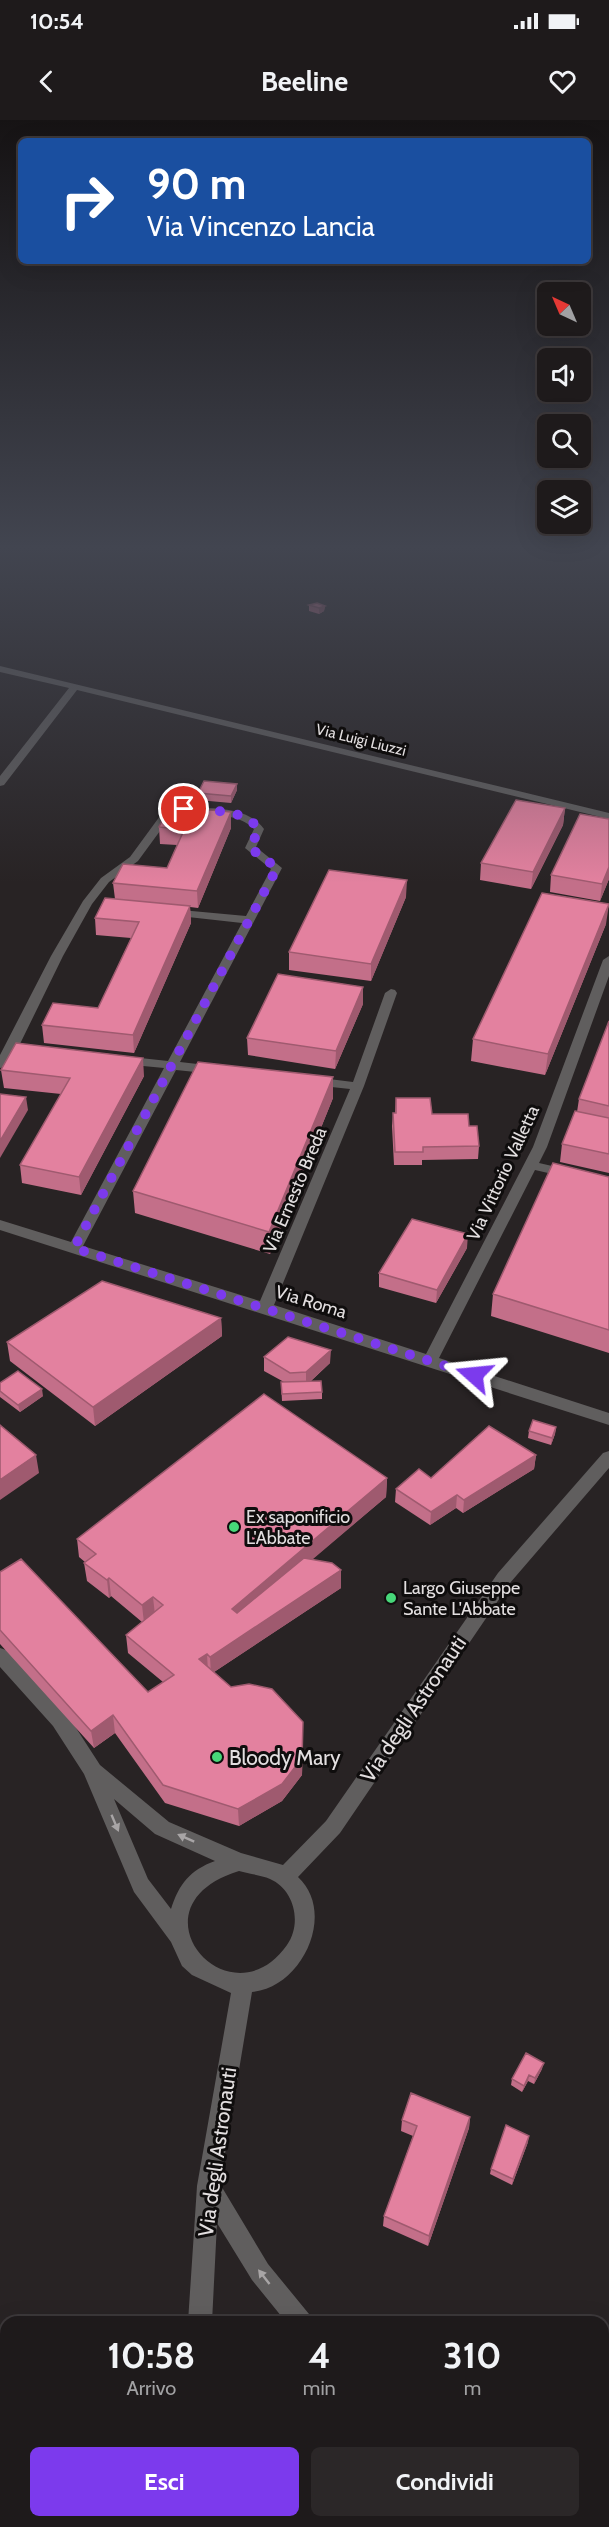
<!DOCTYPE html>
<html lang="it">
<head>
<meta charset="utf-8">
<style>
  body { margin:0; font-family:Cabin,sans-serif; background:#2b2728; color:#f1f3f6; height:100vh; display:flex; flex-direction:column; font-size:22px; white-space:nowrap }
  * { box-sizing:border-box; margin:0 }
  p { font-size:20px; color:#a1a1a3 }
  .icon { flex:none; width:33px; height:33px; fill:none; stroke:currentColor; stroke-width:2; stroke-linecap:round; stroke-linejoin:round }
  .map { position:relative; flex:1; overflow:hidden }
  .side { position:absolute; left:0px; top:2196px; width:609px; height:212px; display:flex; flex-direction:column; background:#1e1a1b; border-radius:18px 18px 0 0; box-shadow:0 6px 24px #0002,0 0 0 2px #3c383a }
  .side>* { flex:none }
  .top-card { position:absolute; left:18px; top:18px; width:573px; height:126px; border-radius:9px; box-shadow:0 6px 24px #0002,0 0 0 2px #3c383a; background:#1a4fa0; color:#fff; overflow:hidden }
  .needle { width:39px; rotate:316deg }
  .controls { position:absolute; left:537px; top:162px; display:grid; gap:12px }
  .controls a { display:grid; place-items:center; width:54px; height:54px; border-radius:9px; background:#1e1a1b; box-shadow:0 6px 24px #0002,0 0 0 2px #3c383a; font-size:30px }
  .pin { position:absolute; display:grid; place-items:center; width:51px; height:51px; color:#fff; margin:-26px; border:3px solid #fff; border-radius:50%; box-shadow:0 2px 6px #0007 }
  .me { position:absolute; width:66px; margin:-33px; rotate:288deg; stroke-linejoin:round; filter:drop-shadow(0 0 4px #0008) }
  .turn { display:flex; align-items:center; gap:21px; height:126px; padding:0 30px; font-size:27px }
  .turn .icon { width:78px; height:78px; stroke-width:2.5 }
  .turn b { display:block; font-size:42px; line-height:51px }
  .eta { display:flex; justify-content:space-evenly; align-items:center; height:102px; text-align:center }
  .eta b { font-size:36px; font-weight:800; line-height:42px }
  .action { display:flex; gap:12px; margin-top:auto; padding:12px 30px }
  .action a { flex:1; height:69px; border-radius:9px; background:#7c3aed; color:#fff; font-size:24px; font-weight:800; line-height:69px; text-align:center }
  .action a+a { background:#2b2728; color:#f1f3f6 }
  .status { display:flex; justify-content:space-between; align-items:center; height:42px; padding:0 30px; background:#1e1a1b; direction:ltr }
  .status svg { height:16px; fill:currentColor }
  header { display:flex; justify-content:space-between; align-items:center; height:78px; padding:0 30px; background:#1e1a1b; font-size:27px; font-weight:800 }
  .map>svg:first-child { display:block }
  .lines { fill:none; stroke-linecap:round; stroke-linejoin:round }
  .minor { fill:#605e5e; fill-rule:evenodd }
  .wall { fill:#c36f89 }
  .shaded-wall { fill:#9f5a6f }
  .building { fill:#e3819f; stroke:#9f5a6f; stroke-width:1.5 }
  .oneway { fill:#a8a5a6 }
  .route { stroke:#7c3aed; stroke-width:10; stroke-dasharray:0 18 }
  .poi-dot { fill:#47d779; stroke:#0f0d0d; stroke-width:2 }
  .labels { text-anchor:middle; dominant-baseline:central; stroke-width:6; stroke-linejoin:round; paint-order:stroke }
  .far-street-label { font-size:15px; fill:#e3dfe0; stroke:#0f0d0d }
  .street-label { font-size:18px; fill:#e3dfe0; stroke:#0f0d0d }
  .poi-label { font-size:18px; fill:#e3dfe0; stroke:#0f0d0d; text-anchor:start }
  .near-street-label { font-size:21px; fill:#e3dfe0; stroke:#0f0d0d }
  .near-poi-label { font-size:21px; fill:#e3dfe0; stroke:#0f0d0d; text-anchor:start }
</style>
</head>
<body>
<div class="status"><b>10:54</b><svg viewBox="0 0 49 12"><path d="M0 12V9h3v3zM5 12V6h3v6zM10 12V3h3v9zM15 12V0h3v12zM26 1h20v11H26zM47 4h2v5h-2z"/></svg></div>
<header><svg class="icon" aria-label="back" viewBox="0 0 24 24"><path d="M15 5l-7 7 7 7"/></svg>Beeline<svg class="icon" aria-label="heart" viewBox="0 0 24 24"><path d="M12 20l-8-8c-3-5 5-10 8-4 3-6 11-1 8 4z"/></svg></header>
<div class="map">
<svg width="609" height="2407" viewBox="0 0 609 2407">
  <rect width="100%" height="100%" fill="#282324"/>
  <g class="lines">
    <path class="minor" d="M0,546L609,693V699L77,570L4,665L0,666V656L69,568L0,552Z
      M177,688L186,690L168,700L138,741L109,762L92,784L63,836L18,928L4,947L0,948V935L51,836L83,781L101,758L130,737L160,696Z
      M210,688C231,690 250,691 264,709L256,727L282,748L180,942L215,946L221,950L215,954L176,950L83,1126L260,1181L350,969L313,965L307,961L313,957L353,962L385,873L391,869L395,870L397,873L364,966L274,1185L426,1234L533,1027L603,840L609,836V856L547,1027L539,1043L609,1059V1067L535,1050L439,1238L609,1293V1305L0,1110V1100L71,1122L164,948L122,944L116,940L122,936L168,941L242,803L170,795L164,792L170,789L246,796L271,749L245,728L254,709C240,695 224,697 206,693V689Z
      M609,1331V1348L510,1463L340,1713L298,1757C337,1793 302,1868 252,1872L220,2064L268,2144L309,2194L313,2202H286L252,2160L217,2103L212,2202H188L197,2066L231,1873L192,1855L182,1846L171,1822L134,1772L84,1654L53,1606L0,1547V1528L6,1530L67,1594L100,1645L169,1702L241,1733L283,1745L326,1701L498,1453L603,1333ZM114,1679L155,1714L215,1741C190,1750 179,1764 171,1789L148,1759ZM239,1751C249,1754 261,1755 270,1759C295,1770 302,1804 287,1825C229,1907 125,1786 239,1751Z
      M603,2365L609,2367V2393L603,2391Z
      M183,2402H225L223,2407H183Z"/>
  </g>
  <path class="wall" d="M309,485L325,486L324,491L319,494L309,491Z
    M237,670L231,683L198,680V673Z
    M565,688L563,705L531,769L480,760L481,743Z
    M231,692V708L198,788L190,787L191,803L134,933L44,923L42,905L98,888L131,818L96,815L95,798L115,779L113,763L167,748L177,725L160,724L159,707Z
    M609,699V759L600,781L550,772L551,755Z
    M406,777L371,861L289,850V832Z
    M606,804L545,955L471,941L473,919Z
    M363,884L335,949L248,935L247,918Z
    M609,901V1053L560,1042L562,1024L577,992L579,979Z
    M1,950L144,956L81,1075L22,1063L20,1045L61,974L4,968Z
    M333,957V978L270,1134L135,1093L133,1071Z
    M396,978L432,994L469,1006L479,1026L478,1039L422,1040V1045H394L392,1006L393,993H395Z
    M609,1057V1233L491,1196L493,1174Z
    M467,1128L436,1183L379,1167V1153Z
    M221,1198L222,1216L95,1306L10,1241L7,1222Z
    M264,1237L330,1243L311,1261L322,1272V1279L282,1281L281,1262H284L264,1251Z
    M0,1263L43,1276L20,1292L0,1277Z
    M556,1307L555,1314L551,1325L528,1318L529,1311Z
    M536,1335L534,1349L463,1393L456,1388L430,1405L395,1382L396,1369L431,1358Z
    M387,1358L386,1377L312,1439L341,1468L214,1552L231,1567L303,1619L302,1655L282,1681L239,1706L165,1683L115,1613L94,1628L0,1524V1452L148,1572L163,1562L128,1533L126,1515L142,1502L111,1476L109,1478L87,1461L84,1443L85,1442L79,1437L77,1419Z
    M542,1949L534,1964L528,1961L522,1972L511,1965L512,1959Z
    M470,1997L469,2008L428,2126L383,2106L384,2096L413,2016L401,2011L402,2000Z
    M528,2022L512,2065L490,2054L491,2049Z"/>
  <path class="shaded-wall" d="M325,486L324,491L319,494V488Z
    M237,664V670L231,683V676Z
    M565,688L563,705L531,769L533,752Z
    M231,692V708L198,788L197,771Z
    M609,747V759L600,781L602,764Z
    M407,760L406,777L371,861V844Z
    M609,784L606,804L545,955L548,934Z
    M190,786L191,803L134,933L133,915Z
    M363,867V884L335,949L336,931Z
    M143,938L144,956L81,1075L79,1057Z
    M333,957V978L270,1134L269,1112Z
    M26,977L28,990L0,1038V1021Z
    M468,1114L467,1128L436,1183L437,1170Z
    M221,1198L222,1216L95,1306L93,1287Z
    M331,1230L330,1243L306,1265V1252Z
    M42,1269L43,1276L20,1292L18,1285Z
    M556,1307L555,1314L551,1325L552,1318Z
    M36,1335L39,1353L0,1380V1360Z
    M536,1335L534,1349L463,1393L464,1380Z
    M387,1358L386,1377L233,1507L232,1489Z
    M457,1375L456,1388L430,1405L431,1392Z
    M341,1450V1468L211,1554L210,1537Z
    M109,1458L111,1476L109,1478L107,1460Z
    M153,1477L155,1495L144,1503L142,1485Z
    M207,1534L208,1552L199,1539Z
    M113,1595L115,1613L94,1628L91,1611Z
    M303,1602L302,1655L282,1681L239,1706L238,1689Z
    M544,1943L542,1949L534,1964L535,1958Z
    M529,1955L528,1961L522,1972L524,1966Z
    M470,1997L469,2008L428,2126L429,2116Z
    M529,2016L528,2022L512,2065L513,2059Z"/>
  <path class="building" d="M317,483L325,486L319,488L309,485Z
    M204,661L237,664L231,676L198,673Z
    M516,680L565,688L533,752L481,743Z
    M169,686L231,692L197,771L113,763L123,744L167,748L184,710L159,707Z
    M580,694L609,699V747L602,764L551,755Z
    M329,750L407,760L371,844L289,832Z
    M542,773L609,784L548,934L473,919Z
    M105,778L190,786L133,915L42,905L53,883L98,888L139,802L95,798Z
    M278,854L363,867L336,931L247,918Z
    M609,901V986L579,979Z
    M16,923L143,938L79,1057L20,1045L70,958L1,950Z
    M198,942L333,957L269,1112L133,1071Z
    M0,974L26,977L0,1021Z
    M396,978H430L432,994H468L469,1006H477L479,1026L423,1027V1032H395L393,993H396Z
    M575,991L609,998V1034L562,1024Z
    M553,1043L609,1057V1210L493,1174Z
    M412,1099L468,1114L437,1170L379,1153Z
    M102,1161L221,1198L93,1287L7,1222Z
    M288,1217L331,1230L306,1252L290,1253L264,1237Z
    M18,1251L42,1269L18,1285L0,1271V1263Z
    M321,1261L322,1272L282,1274L281,1262Z
    M264,1274L387,1358L232,1489L237,1493L304,1438L332,1443L341,1450L210,1537L207,1534L199,1539L231,1567L249,1564L272,1569L303,1602L302,1638L282,1664L238,1689L163,1665L113,1595L91,1611L0,1510V1452L21,1439L148,1572L174,1555L126,1515L163,1485L153,1477L142,1485L109,1458L107,1460L84,1443L96,1434L77,1419Z
    M533,1300L556,1307L552,1318L529,1311Z
    M0,1305L36,1335L0,1360Z
    M489,1306L536,1335L464,1380L457,1375L431,1392L396,1369L419,1349L431,1358Z
    M526,1933L544,1943L535,1958L529,1955L524,1966L512,1959Z
    M411,1973L470,1997L429,2116L384,2096L417,2006L402,2000Z
    M506,2005L529,2016L513,2059L491,2049Z
    M275,2402H523L552,2407H275Z"/>
  <defs><path id="oneway-solid" d="M-6-.8H1V-3.2L6.5 0L1 3.2V.8H-6Z" transform="scale(1.5)"/></defs>
  <g class="oneway">
    <use href="#oneway-solid" transform="translate(115 1703) rotate(67)"/>
    <use href="#oneway-solid" transform="translate(186 1718) rotate(-156)"/>
    <use href="#oneway-solid" transform="translate(264 2157) rotate(-128)"/>
  </g>
  <linearGradient id="sky" x2="0" y2="1"><stop stop-color="#161314"/><stop offset="0.56" stop-color="#424550"/><stop offset="1" stop-color="#424550" stop-opacity="0"/></linearGradient>
  <rect width="609" height="763" fill="url(#sky)"/>
  <g class="lines">
    <path class="route" d="M184,689C209,691 243,688 259,709L250,728L277,748L74,1128L474,1255"/>
  </g>
  <g class="poi-dot">
    <circle cx="234" cy="1407" r="6"/>
    <circle cx="391" cy="1478" r="6"/>
    <circle cx="217" cy="1637" r="6"/>
  </g>
  <g class="labels">
    <g class="far-street-label">
      <text transform="translate(361 620) rotate(14)">Via Luigi Liuzzi</text>
    </g>
    <g class="street-label">
      <text transform="translate(503 1053) rotate(-65)">Via Vittorio Valletta</text>
      <text transform="translate(295 1070) rotate(-67)">Via Ernesto Breda</text>
      <text transform="translate(311 1182) rotate(17)">Via Roma</text>
    </g>
    <g class="poi-label">
      <text x="246" y="1397">Ex saponificio<tspan x="246" dy="21">L'Abbate</tspan></text>
      <text x="403" y="1468">Largo Giuseppe<tspan x="403" dy="21">Sante L'Abbate</tspan></text>
    </g>
    <g class="near-street-label">
      <text transform="translate(413 1589) rotate(-56)">Via degli Astronauti</text>
      <text transform="translate(217 2032) rotate(-82)">Via degli Astronauti</text>
    </g>
    <g class="near-poi-label">
      <text x="229" y="1637">Bloody Mary</text>
    </g>
  </g>
</svg>
<div class="controls">
<a><svg class="needle" viewBox="-14 -14 28 28"><path d="M0-13l5 13h-10z" fill="#e53935"/><path d="M0 13l5-13h-10z" fill="#a1a1a3"/></svg></a>
<a><svg class="icon" aria-label="sound" viewBox="0 0 24 24"><path d="M4 9h4l5-4v14l-5-4H4zM17 9q2 3 0 6"/></svg></a>
<a><svg class="icon" aria-label="search" viewBox="0 0 24 24"><circle cx="10" cy="10" r="6"/><path d="M15 15l6 6"/></svg></a>
<a><svg class="icon" aria-label="layers" viewBox="0 0 24 24"><path d="M12 4l9 5-9 5-9-5zM3 14l9 5 9-5"/></svg></a>
</div>
<div class="pin" style="left:184px;top:689px;background:#d93025"><svg class="icon" aria-label="arrive" viewBox="0 0 24 24"><path d="M6 21V4h12l-3 4 3 4H6"/></svg></div>
<svg class="me" style="left:474px;top:1255px" viewBox="-20 -20 40 40"><path d="M0-17L14 15 0 8-14 15z" fill="#7c3aed" stroke="#fff" stroke-width="4"/></svg>
<div class="top-card">
<div class="turn"><svg class="icon" aria-label="right" viewBox="0 0 24 24"><path d="M7 20v-9h11M14 6l5 5-5 5"/></svg><div><b>90 m</b>Via Vincenzo Lancia</div></div>
</div>
<section class="side">
<div class="eta">
<div><b>10:58</b><p>Arrivo</p></div>
<div><b>4</b><p>min</p></div>
<div><b>310</b><p>m</p></div>
</div>
<div class="action"><a>Esci</a><a>Condividi</a></div>
</section>
</div>
</body>
</html>
